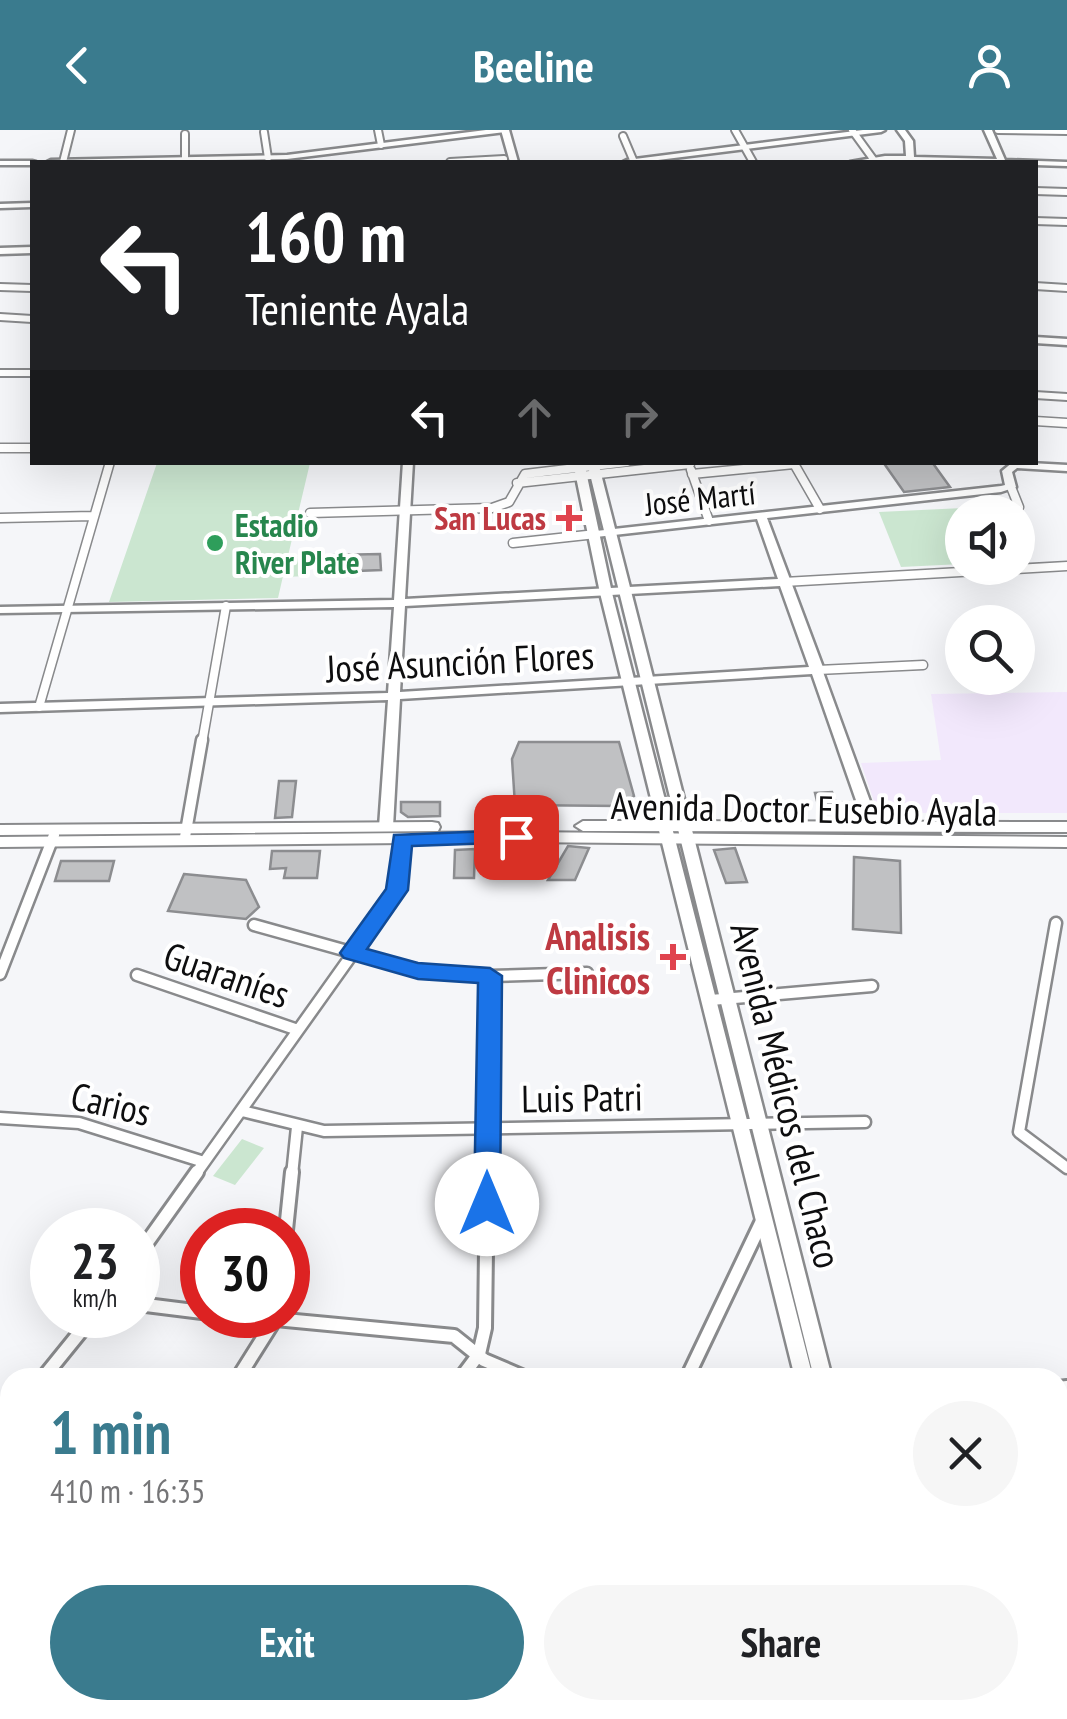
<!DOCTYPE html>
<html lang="en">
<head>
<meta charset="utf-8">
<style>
  body { margin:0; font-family:"PT Sans Narrow",sans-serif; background:#f6f6f6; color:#202124; height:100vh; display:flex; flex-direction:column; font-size:38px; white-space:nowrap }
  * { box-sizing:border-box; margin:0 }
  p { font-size:32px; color:#757577 }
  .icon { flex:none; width:55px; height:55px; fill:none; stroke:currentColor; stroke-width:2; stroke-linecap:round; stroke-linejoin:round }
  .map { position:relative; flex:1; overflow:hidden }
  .details { position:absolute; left:0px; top:1238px; width:1068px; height:352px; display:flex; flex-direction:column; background:#fff; border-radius:30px 30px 0 0; box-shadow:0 10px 40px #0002 }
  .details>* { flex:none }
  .top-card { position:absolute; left:30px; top:30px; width:1008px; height:305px; border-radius:0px; box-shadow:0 10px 40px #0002; background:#202124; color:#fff; overflow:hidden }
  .tools { position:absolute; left:945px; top:365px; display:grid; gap:20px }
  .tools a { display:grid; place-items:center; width:90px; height:90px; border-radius:50%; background:#fff; box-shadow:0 10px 40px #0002; font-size:50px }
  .speed { position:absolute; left:30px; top:1078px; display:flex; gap:20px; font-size:50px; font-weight:700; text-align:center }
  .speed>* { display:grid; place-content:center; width:130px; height:130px; border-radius:50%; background:#fff; box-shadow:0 10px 40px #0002; line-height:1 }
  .speed small { font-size:25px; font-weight:400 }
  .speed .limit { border:15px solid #d22; background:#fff; color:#111 }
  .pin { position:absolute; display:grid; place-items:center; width:85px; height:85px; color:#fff; margin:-42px; border-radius:20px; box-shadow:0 5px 15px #0006 }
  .me { position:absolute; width:110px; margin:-55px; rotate:0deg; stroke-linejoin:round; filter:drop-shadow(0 0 8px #0008) }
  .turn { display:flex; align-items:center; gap:35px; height:210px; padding:0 50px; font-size:45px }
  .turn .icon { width:130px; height:130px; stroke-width:2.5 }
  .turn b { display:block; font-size:70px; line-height:85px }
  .lanes { display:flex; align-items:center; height:95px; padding:0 50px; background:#0003; justify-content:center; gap:50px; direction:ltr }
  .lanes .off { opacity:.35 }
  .round { display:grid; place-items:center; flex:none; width:105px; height:105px; border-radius:52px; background:#f6f6f6 }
  .head { display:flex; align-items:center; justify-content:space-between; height:170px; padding:0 50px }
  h1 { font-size:60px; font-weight:700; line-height:75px; color:#3a7b8e }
  .button { display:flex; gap:20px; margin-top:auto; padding:20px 50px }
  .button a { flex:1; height:115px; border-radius:60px; background:#3a7b8e; color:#fff; font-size:40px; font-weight:700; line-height:115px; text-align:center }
  .button a+a { background:#f6f6f6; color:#202124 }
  header { display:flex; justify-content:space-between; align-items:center; height:130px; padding:0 50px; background:#3a7b8e; color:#fff; font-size:45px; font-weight:700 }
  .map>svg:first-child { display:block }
  .commercial { fill:#f2e8fc }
  .green { fill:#cbe6d0 }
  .building { fill:#c0c1c3; stroke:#8c8d90; stroke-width:2.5 }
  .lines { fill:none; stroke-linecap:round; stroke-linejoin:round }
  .street-far3-casing { stroke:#898a8c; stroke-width:10 }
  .street-far2-casing { stroke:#898a8c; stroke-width:11 }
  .street-far1-casing { stroke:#898a8c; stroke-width:15 }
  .street-casing { stroke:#898a8c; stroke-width:18 }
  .secondary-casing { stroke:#898a8c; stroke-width:5 }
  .primary-casing { stroke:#898a8c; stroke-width:5 }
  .highway-casing { stroke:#898a8c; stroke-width:4 }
  .street-far3 { stroke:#fff; stroke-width:6 }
  .street-far2 { stroke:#fff; stroke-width:8 }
  .street-far1 { stroke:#fff; stroke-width:10 }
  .street { stroke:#fff; stroke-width:12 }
  .secondary { fill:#fff; fill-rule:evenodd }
  .primary { fill:#fff; fill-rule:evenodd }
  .highway { fill:#fff; fill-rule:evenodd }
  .route { fill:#1a73e8; stroke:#114b97; stroke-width:2.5 }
  .health-dot { fill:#e0444e; stroke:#fff; stroke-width:4 }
  .leisure-dot { fill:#2e9e5b; stroke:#fff; stroke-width:4 }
  .labels { text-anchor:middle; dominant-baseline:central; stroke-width:8; stroke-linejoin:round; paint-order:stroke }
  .far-street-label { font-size:32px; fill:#0e0e0f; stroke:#fff }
  .far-health-label { font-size:32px; font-weight:bold; fill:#be3a42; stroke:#fff; text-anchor:end }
  .far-leisure-label { font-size:32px; font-weight:bold; fill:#27864d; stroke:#fff; text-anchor:start }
  .street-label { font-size:38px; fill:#0e0e0f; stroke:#fff }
  .health-label { font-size:38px; font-weight:bold; fill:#be3a42; stroke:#fff; text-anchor:end }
</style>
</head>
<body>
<header><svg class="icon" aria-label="back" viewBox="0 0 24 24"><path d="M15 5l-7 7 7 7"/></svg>Beeline<svg class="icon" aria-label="person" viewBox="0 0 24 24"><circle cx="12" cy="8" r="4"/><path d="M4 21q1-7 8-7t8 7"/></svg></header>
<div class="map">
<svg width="1067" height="1589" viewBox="0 0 1067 1589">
  <rect width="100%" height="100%" fill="#f5f6f9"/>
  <path class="commercial" d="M1067,562V683H878L861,633L941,630L931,564Z"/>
  <path class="green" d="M157,333H310L288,426H310L307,446L285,447L286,433L278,468L109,472Z
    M963,378L962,434L901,437L879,382Z
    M242,1009L264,1018L235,1055L213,1046Z"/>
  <path class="building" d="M883,332H932L950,357L904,362Z
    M380,424L381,440L332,442V425Z
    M519,612H619L634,666L620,676L515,675L512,629Z
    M279,651H296L292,687L275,688Z
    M832,662L836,673L849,672L852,681L820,683L815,663Z
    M401,672H440V686L408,687L401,682Z
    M568,716L589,718L575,750H548Z
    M735,718L747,752L726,753L714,720Z
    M475,719L474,748H454L455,720Z
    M272,721H320L317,748H284L286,738L270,739Z
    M854,727L900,731L901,803L853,799Z
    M61,731H114L109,751H55Z
    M184,744L246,750L259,777L246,789L168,781Z"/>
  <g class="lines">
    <g class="street-far3-casing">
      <path id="street-far3" d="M378,0L381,15
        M735,0L753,32
        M852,0L873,29
        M998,0L1067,1
        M264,2L268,28
        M185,4V29
        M623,6L634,32
        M63,32L71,0
        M450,32L504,29
        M1035,61L1067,62
        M1035,91L1067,92
        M1035,156L1067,158
        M0,157L32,158
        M0,187L32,189
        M0,243H32
        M1035,265L1067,267"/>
    </g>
    <g class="street-far2-casing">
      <path id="street-far2" d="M1035,291L1067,293
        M0,318H32
        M793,332L820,379
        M691,340L709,391
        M692,344L794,334
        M517,353L690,334
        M1011,357L1019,377
        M310,383L492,378L509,372L525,344L627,332
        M0,388L93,386
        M513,413L596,404
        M784,452L1067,436
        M818,540L923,535
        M39,577L110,332
        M202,613L226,476"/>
    </g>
    <g class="street-far1-casing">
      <path id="street-far1" d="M185,707L202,610
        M1056,793L1019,1002L1067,1038
        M254,795L419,841L490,846L587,843
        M0,844L54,705
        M137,845L298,900
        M711,870L872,856
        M242,981L324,1001L865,992
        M0,988L79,993L204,1032
        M195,1045L393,767L401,709
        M292,1045L297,997
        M487,1045L490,846"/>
    </g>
    <g class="street-casing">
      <path id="street" d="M286,1100L292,1042
        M138,1125L197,1042
        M138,1174L202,1182
        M232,1185L454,1206L484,1230L526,1248
        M43,1248L94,1185
        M238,1248L277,1186
        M461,1248L479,1224L485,1198L487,1042
        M687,1248L762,1091
        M1058,1258L1067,1257
        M0,1329L10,1309
        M1058,1514L1067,1513
        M6,1589L12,1580
        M262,1589L268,1580
        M512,1589L516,1580"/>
    </g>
    <g class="secondary-casing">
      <path id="secondary" d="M486,0H509L505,2L287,29L47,32L51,30L287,25Z
        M863,0H885L881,2L642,32H623L627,30Z
        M897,0H905L913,11L914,27L997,29L984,0H992L1005,30L1067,32V36L1035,35V32H850L885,26H906L905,11Z
        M0,31H32L36,32H32V35H0Z
        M32,73V77L0,78V74Z
        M32,117V123L0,124V118Z
        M1035,207L1067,209V215L1035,213Z
        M403,332H413L405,469L778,449L757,389L596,407L591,404L596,401L1001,356L1005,355L1002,341L1013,332L1067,335V341L1017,338L1012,342L1016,357L1001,362L767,388L824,540L823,542L879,696L872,700L865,696L812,544L400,569L393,697L386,701L379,697L388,570L0,582V574L388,563L394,477L0,483V477L394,470ZM780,456L809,537L400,562L405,476Z"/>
    </g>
    <g class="primary-casing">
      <path id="primary" d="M501,0H509L518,32H510Z
        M573,332H584L612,463L813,1248H795L600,463Z
        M587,332H598L832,1248H814Z
        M878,1580H921L923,1589H880Z"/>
    </g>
    <g class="highway-casing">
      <path id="highway" d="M660,664L668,669L644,691L1067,692V702L583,701L575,696L583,691H624L654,665Z
        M432,692L438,693L440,697L438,701L0,705V695Z
        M516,702L1067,707V717L516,712L0,717V707Z"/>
    </g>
    <use href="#street-far3" class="street-far3"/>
    <use href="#street-far2" class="street-far2"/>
    <use href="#street-far1" class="street-far1"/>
    <use href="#street" class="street"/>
    <use href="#secondary" class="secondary"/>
    <use href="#primary" class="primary"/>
    <use href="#highway" class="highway"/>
  </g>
  <path class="route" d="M516,700L527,707L524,712L412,716L408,760L367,819L418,833L490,838L502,846L500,1074L487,1085L474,1074L478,853L418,849L344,828L340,823L386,759L394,705Z"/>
  <g class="health-dot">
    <path d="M564 373h10v10h10v10h-10v10h-10v-10h-10v-10h10z"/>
    <path d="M668 812h10v10h10v10h-10v10h-10v-10h-10v-10h10z"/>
  </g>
  <circle class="leisure-dot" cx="215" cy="413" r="10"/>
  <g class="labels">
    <g class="far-street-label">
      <text transform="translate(700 368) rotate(-6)">José Martí</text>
    </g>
    <g class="far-health-label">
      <text x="546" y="388">San Lucas</text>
    </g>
    <g class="far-leisure-label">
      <text x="235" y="395">Estadio<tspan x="235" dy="37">River Plate</tspan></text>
    </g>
    <g class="street-label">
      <text transform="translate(460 531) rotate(-3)">José Asunción Flores</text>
      <text transform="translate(804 678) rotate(1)">Avenida Doctor Eusebio Ayala</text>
      <text transform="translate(227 844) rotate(19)">Guaraníes</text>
      <text transform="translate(787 965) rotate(76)">Avenida Médicos del Chaco</text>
      <text transform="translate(582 967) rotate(-1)">Luis Patri</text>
      <text transform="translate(111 973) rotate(13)">Carios</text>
    </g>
    <g class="health-label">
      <text x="650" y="805">Analisis<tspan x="650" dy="44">Clinicos</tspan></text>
    </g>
  </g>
</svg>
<div class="tools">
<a><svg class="icon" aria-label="sound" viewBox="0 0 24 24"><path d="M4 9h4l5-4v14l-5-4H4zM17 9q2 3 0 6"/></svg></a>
<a><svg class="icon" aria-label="search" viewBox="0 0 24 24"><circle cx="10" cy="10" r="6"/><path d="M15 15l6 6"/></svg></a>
</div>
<div class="speed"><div>23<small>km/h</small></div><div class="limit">30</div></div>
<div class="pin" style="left:516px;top:707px;background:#d93025"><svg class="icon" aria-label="arrive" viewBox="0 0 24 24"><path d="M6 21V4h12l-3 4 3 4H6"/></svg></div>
<svg class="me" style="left:487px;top:1074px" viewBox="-20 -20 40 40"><circle r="19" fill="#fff"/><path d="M0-13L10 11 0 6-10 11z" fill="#1a73e8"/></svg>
<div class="top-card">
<div class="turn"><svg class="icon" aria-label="left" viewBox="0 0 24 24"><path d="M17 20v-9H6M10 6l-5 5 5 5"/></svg><div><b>160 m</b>Teniente Ayala</div></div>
<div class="lanes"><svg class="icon" aria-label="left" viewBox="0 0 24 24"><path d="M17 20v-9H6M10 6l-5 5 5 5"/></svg><svg class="icon off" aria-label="ahead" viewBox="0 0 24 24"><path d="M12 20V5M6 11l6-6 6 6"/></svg><svg class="icon off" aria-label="right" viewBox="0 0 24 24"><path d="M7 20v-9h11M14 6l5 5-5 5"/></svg></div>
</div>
<section class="details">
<div class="head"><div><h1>1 min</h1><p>410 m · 16:35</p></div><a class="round"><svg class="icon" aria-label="close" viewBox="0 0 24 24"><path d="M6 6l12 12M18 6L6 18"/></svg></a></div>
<div class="button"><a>Exit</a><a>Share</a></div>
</section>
</div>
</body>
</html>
